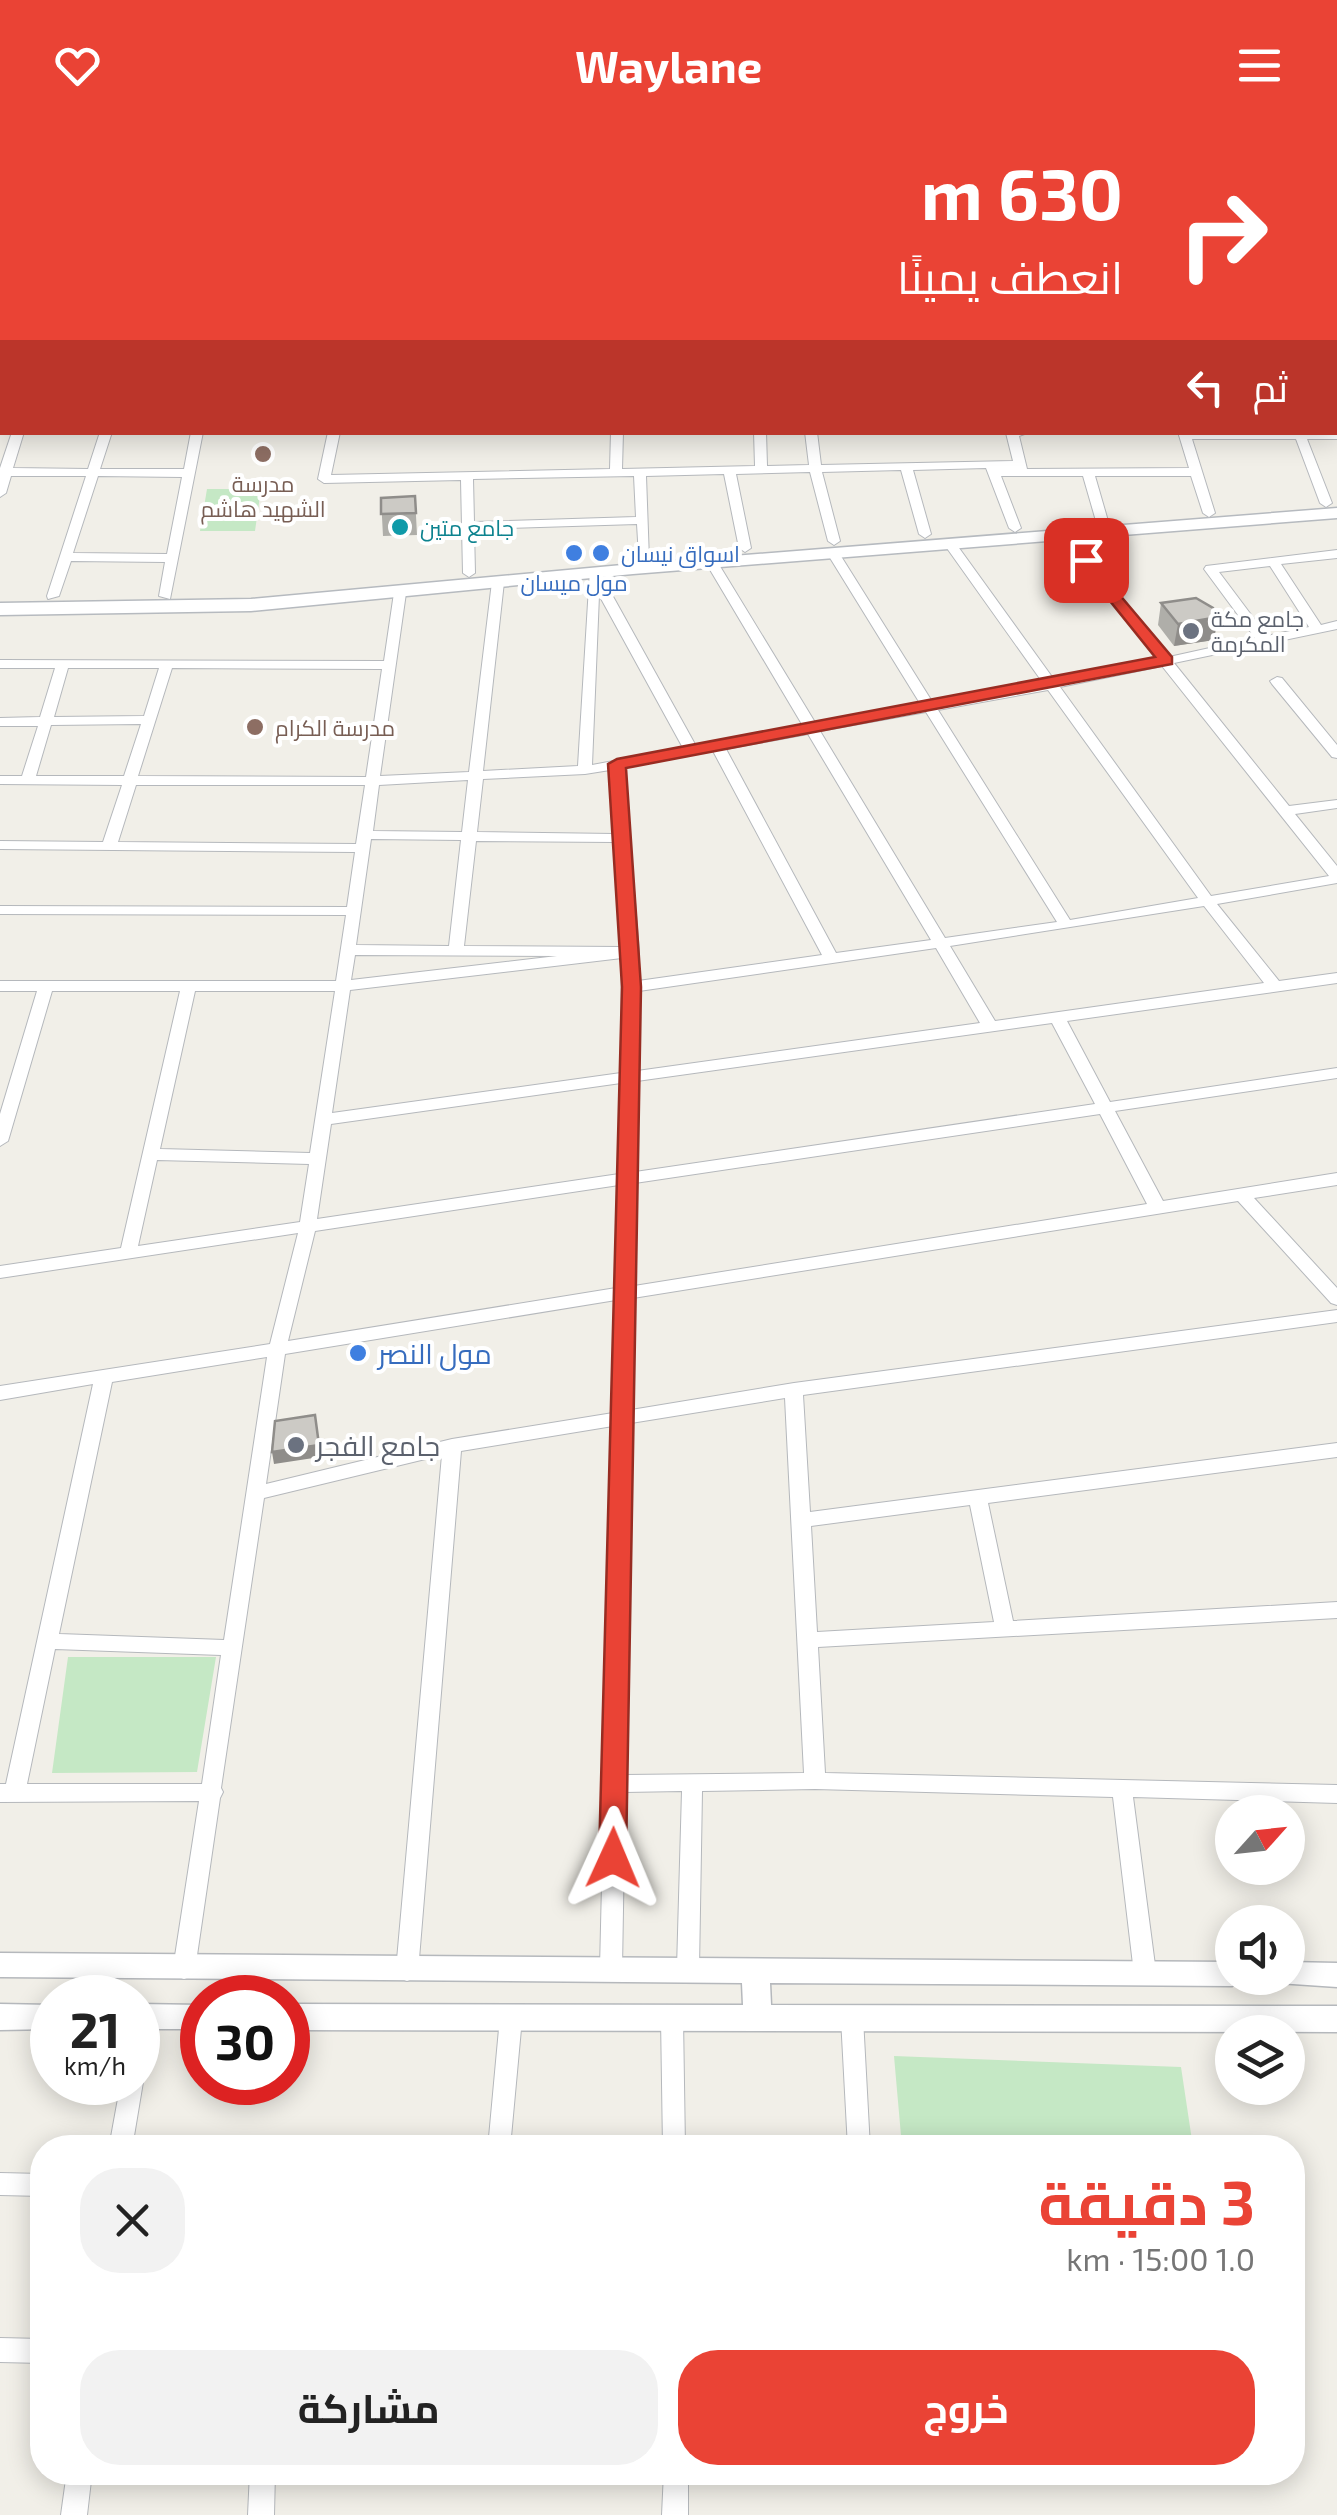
<!DOCTYPE html>
<html lang="ar">
<head>
<meta charset="utf-8">
<style>
  body { margin:0; font-family:"Exo 2",Cairo,sans-serif; background:#f2f2f2; color:#222; direction:rtl; height:100vh; display:flex; flex-direction:column; font-size:38px; white-space:nowrap }
  * { box-sizing:border-box; margin:0 }
  p { font-size:32px; color:#767676 }
  .icon { flex:none; width:55px; height:55px; fill:none; stroke:currentColor; stroke-width:2; stroke-linecap:round; stroke-linejoin:round }
  .map { position:relative; flex:1; overflow:hidden; direction:ltr }
  .details { position:absolute; left:30px; top:2005px; width:1275px; height:350px; display:flex; flex-direction:column; background:#fff; border-radius:40px; box-shadow:0 5px 25px #0003; direction:rtl }
  .details>* { flex:none }
  .top-card { position:absolute; left:0px; top:0px; width:1338px; height:305px; box-shadow:0 5px 25px #0003; direction:rtl; background:#ea4335; color:#fff; overflow:hidden }
  .needle { width:65px; rotate:63deg }
  .controls { position:absolute; left:1215px; top:1665px; display:grid; gap:20px }
  .controls a { display:grid; place-items:center; width:90px; height:90px; border-radius:50%; background:#fff; box-shadow:0 5px 25px #0003; font-size:50px }
  .speed { position:absolute; left:30px; top:1845px; display:flex; gap:20px; font-size:50px; font-weight:700; text-align:center }
  .speed>* { display:grid; place-content:center; width:130px; height:130px; border-radius:50%; background:#fff; box-shadow:0 5px 25px #0003; line-height:1 }
  .speed small { font-size:25px; font-weight:400 }
  .speed .limit { border:15px solid #d22; background:#fff; color:#111 }
  .pin { position:absolute; display:grid; place-items:center; width:85px; height:85px; color:#fff; margin:-42px; border-radius:20px; box-shadow:0 5px 15px #0006 }
  .me { position:absolute; width:110px; margin:-55px; rotate:1deg; stroke-linejoin:round; filter:drop-shadow(0 0 8px #0008) }
  .turn { display:flex; align-items:center; gap:35px; height:210px; padding:0 50px; font-size:45px }
  .turn .icon { width:130px; height:130px; stroke-width:2.5 }
  .turn b { display:block; font-size:70px; line-height:85px }
  .then { display:flex; align-items:center; height:95px; padding:0 50px; background:#0003; gap:20px; font-size:38px }
  .round { display:grid; place-items:center; flex:none; width:105px; height:105px; border-radius:40px; background:#f2f2f2 }
  .overview { display:flex; align-items:center; justify-content:space-between; height:170px; padding:0 50px }
  h1 { font-size:60px; font-weight:700; line-height:75px; color:#ea4335 }
  .action { display:flex; gap:20px; margin-top:auto; padding:20px 50px }
  .action a { flex:1; height:115px; border-radius:40px; background:#ea4335; color:#fff; font-size:40px; font-weight:700; line-height:115px; text-align:center }
  .action a+a { background:#f2f2f2; color:#222 }
  header { display:flex; justify-content:space-between; align-items:center; height:130px; padding:0 50px; background:#ea4335; color:#fff; font-size:45px; font-weight:700 }
  .map>svg:first-child { display:block }
  .green { fill:#c5e8c5 }
  .lines { fill:none; stroke-linecap:round; stroke-linejoin:round }
  .minor-casing { stroke:#b5b8bc; stroke-width:2 }
  .tertiary-casing { stroke:#b5b8bc; stroke-width:3 }
  .secondary-casing { stroke:#b6babf; stroke-width:3 }
  .minor { fill:#fff; fill-rule:evenodd }
  .tertiary { fill:#fff; fill-rule:evenodd }
  .secondary { fill:#fff; fill-rule:evenodd }
  .wall { fill:#afaea9 }
  .shaded-wall { fill:#8f8d8a }
  .building { fill:#cccac5; stroke:#8f8d8a; stroke-width:2.5 }
  .route { fill:#ea4335; stroke:#982c22; stroke-width:2.5 }
  .education-dot { fill:#8d6e63; stroke:#fff; stroke-width:4 }
  .culture-dot { fill:#0f9aa8; stroke:#fff; stroke-width:4 }
  .shop-dot { fill:#3f7fe0; stroke:#fff; stroke-width:4 }
  .worship-dot { fill:#6b7280; stroke:#fff; stroke-width:4 }
  .labels { text-anchor:middle; dominant-baseline:central; stroke-width:8; stroke-linejoin:round; paint-order:stroke }
  .far-education-label { font-size:22px; fill:#785e54; stroke:#fff }
  .far-culture-label { font-size:22px; fill:#0d838f; stroke:#fff; text-anchor:start }
  .far-shop-label { font-size:22px; fill:#366cbe; stroke:#fff; text-anchor:start }
  .far-worship-label { font-size:22px; fill:#5b616d; stroke:#fff; text-anchor:start }
  .shop-label { font-size:28px; fill:#366cbe; stroke:#fff; text-anchor:start }
  .worship-label { font-size:28px; fill:#5b616d; stroke:#fff; text-anchor:start }
</style>
</head>
<body>
<header><svg class="icon" aria-label="menu" viewBox="0 0 24 24"><path d="M4 6h16M4 12h16M4 18h16"/></svg>Waylane<svg class="icon" aria-label="heart" viewBox="0 0 24 24"><path d="M12 20l-8-8c-3-5 5-10 8-4 3-6 11-1 8 4z"/></svg></header>
<div class="map">
<svg width="1337" height="2385" viewBox="0 0 1337 2385">
  <rect width="100%" height="100%" fill="#f1efe8"/>
  <path class="green" d="M207,359H261L255,401H200Z
    M68,1527H216L197,1642L52,1643Z
    M894,1926L1181,1937L1193,2017H902Z"/>
  <g class="lines">
    <g class="minor-casing">
      <path id="minor" d="M136,0H165L162,2H135Z
        M311,0H321L322,2H312Z
        M393,0H403V2H393Z
        M471,0H481L482,2H472Z
        M553,0H563V2H553Z
        M629,0H639V2H629Z
        M774,0H784V2H774Z
        M1050,0H1082L1083,2H1049Z
        M1100,0H1127L1124,2H1099Z
        M0,2H4L2,8H0Z
        M1333,2L1337,3V9Z
        M1335,62H1337V70H1335Z
        M1335,108H1337V114H1335Z
        M0,132H2V138H0Z
        M1335,158H1337V169H1335Z
        M0,191H2V197H0Z
        M0,209H2V221H0Z
        M1335,214H1337V220H1335Z
        M0,255H2V261H0Z
        M1337,301V309H1307L1332,373L1326,377L1320,373L1296,309H1192L1215,383L1209,387L1203,383L1191,346H1095L1108,391L1102,395L1096,391L1083,346H1001L1021,398L1015,402L1009,398L986,338L913,340L931,404L925,408L919,404L901,340L822,342L840,411L834,415L828,411L810,342L736,344L751,418L745,422L739,418L724,344L646,346L649,430L639,427L637,394L474,399L475,443L469,447L463,443L461,350L324,353L318,349L328,302H340L331,345L610,339L611,302H623L622,339L755,336L754,302H766L767,336L809,335L805,302H817L821,335L1013,331L1006,303L1030,302L1019,306L1027,339L1189,338L1178,302ZM634,346L636,387L474,392L473,349Z
        M12,302H24L13,338L88,339L100,302H112L100,339H184L191,302H203L170,469L159,466L165,432L71,431L59,466L48,469L47,466L86,346H11L6,363L0,367V338ZM98,346L182,347L167,424L73,423Z
        M1061,402H1069L1169,527L1255,508L1204,439L1206,436L1337,420V428L1281,434L1321,495L1337,491V499L1174,533L1289,676L1337,670V678L1295,684L1337,736V753L1217,774L1279,851L1337,843V853L1067,891L1110,972L1337,938V948L1115,981L1163,1071L1337,1043V1055L1254,1068L1337,1158V1175L1331,1173L1238,1071L633,1168L631,1280L794,1253L1337,1180V1192L803,1265L810,1382L1337,1313V1327L988,1373L1013,1491L1337,1472V1488L818,1517L825,1643L1337,1655V1673L1133,1667L1156,1843L1153,1850L1145,1853L1137,1850L1134,1843L1113,1667L815,1659L702,1661L699,1838L696,1845L688,1847L680,1845L677,1838L682,1661L625,1662L622,1838L619,1845L611,1847L603,1845L600,1838L613,1296L461,1321L418,1841L415,1848L407,1851L399,1848L396,1841L442,1325L264,1368L221,1658L223,1662L220,1668L195,1839L192,1846L184,1849L176,1846L173,1839L199,1671L0,1672V1654H6L93,1254L0,1270V1256L270,1214L298,1103L0,1148V1136L121,1118L180,861H52L8,1011L0,1016V984L37,861H0V851H336L346,785L0,784V776L347,777L355,722L0,719V711L103,712L122,655L0,654V646H22L38,596H0V588L40,587L55,538H0V530L384,531L394,463L400,459L406,463L380,646L469,642L492,452L498,448L504,452L483,641L578,636L590,440L600,443L696,616L803,596L706,433L712,429L718,433L816,594L921,575L827,423L833,419L839,423L933,573L1043,553L944,414L950,410L954,411L1055,551L1157,529L1061,408ZM1270,436L1309,497L1267,506L1219,442ZM599,465L683,618L592,635ZM1162,536L1329,746L1211,766L1060,557ZM68,538H159L144,586L54,587ZM172,538L382,539L366,647L138,646ZM1048,560L1198,768L1070,790L938,580ZM926,582L1057,792L945,808L820,601ZM141,594L124,646H36L51,595ZM808,604L931,810L836,823L726,619ZM713,621L822,825L638,851L639,822L624,637ZM610,640L614,704L477,702L483,649L585,644ZM468,650L462,702L373,701L379,655ZM136,655H365L356,714L118,712ZM371,709L461,710L449,816L356,815ZM476,711L615,712L621,817L464,816ZM1204,776L1264,853L995,891L950,816ZM936,818L980,893L637,941L639,861ZM355,825L557,826L351,850ZM622,828L621,943L332,983L350,860ZM195,861H335L310,1023L160,1019ZM1052,893L1095,974L635,1042L637,951ZM621,953L619,1044L317,1089L331,994ZM1100,984L1147,1074L634,1156L635,1053ZM157,1030L309,1034L300,1092L138,1116ZM619,1055L616,1158L288,1211L315,1101ZM616,1170L613,1283L452,1309L266,1354L285,1224ZM267,1227L224,1510L59,1504L112,1252ZM785,1268L804,1643L625,1645L631,1293ZM970,1375L994,1492L817,1502L811,1396ZM55,1519L221,1525L202,1654H27Z
        M1277,547L1282,548L1337,615V628L1332,627L1272,554L1270,551Z
        M145,1877L153,1880C159,1894 152,1920 146,1933L138,1936V1880Z
        M511,1878L519,1881L522,1888L510,2018H488L500,1888L503,1881Z
        M672,1878L680,1881L683,1888L685,2018H663L661,1888L664,1881Z
        M852,1878L860,1881L863,1888L870,2018H848L841,1888L844,1881Z
        M138,1944L143,1952L132,2018H109L121,1952H138Z
        M0,2043L42,2044V2066L0,2065Z
        M0,2208L42,2209V2233L0,2232Z
        M67,2342H92L87,2385H61Z
        M250,2342H275L274,2385H248Z
        M664,2342H688V2385H662Z"/>
    </g>
    <g class="tertiary-casing">
      <path id="tertiary" d="M0,1823L1232,1832V1848H1244L1232,1856L770,1853L771,1875L1337,1876V1902L288,1900V1874L743,1875L742,1853L0,1847Z
        M1288,1832L1337,1833V1857L1278,1853L1276,1848H1288Z
        M0,1874L52,1875V1899L0,1900Z
        M138,1874L202,1875V1899H138Z"/>
    </g>
    <g class="secondary-casing">
      <path id="secondary" d="M1337,378V388L633,444L251,481L0,485V473L251,469L633,434Z"/>
    </g>
    <use href="#minor" class="minor"/>
    <use href="#tertiary" class="tertiary"/>
    <use href="#secondary" class="secondary"/>
  </g>
  <path class="wall" d="M415,366L417,405L383,406L381,368Z
    M1161,473L1214,510L1174,516L1158,495Z"/>
  <path class="shaded-wall" d="M1218,487L1214,510L1174,516L1178,494Z
    M319,1315L320,1327L274,1334L272,1322Z"/>
  <path class="building" d="M415,366L416,383L381,384V368Z
    M1196,468L1213,478L1218,487L1178,494L1161,473Z
    M315,1285L319,1315L272,1322L275,1291Z"/>
  <path class="route" d="M1086,425L1172,527V534L626,638L641,857L626,1728L622,1736H603L599,1728L622,857L608,634L617,629L1155,527L1077,430Z"/>
  <g class="education-dot">
    <circle cx="263" cy="324" r="10"/>
    <circle cx="255" cy="597" r="10"/>
  </g>
  <circle class="culture-dot" cx="400" cy="397" r="10"/>
  <g class="shop-dot">
    <circle cx="574" cy="423" r="10"/>
    <circle cx="601" cy="423" r="10"/>
    <circle cx="358" cy="1223" r="10"/>
  </g>
  <g class="worship-dot">
    <circle cx="1191" cy="501" r="10"/>
    <circle cx="296" cy="1315" r="10"/>
  </g>
  <g class="labels">
    <g class="far-education-label">
      <text x="263" y="353">مدرسة<tspan x="263" dy="25">الشهيد هاشم</tspan></text>
      <text x="275" y="597" text-anchor="start">مدرسة الكرام</text>
    </g>
    <g class="far-culture-label">
      <text x="420" y="397">جامع متين</text>
    </g>
    <g class="far-shop-label">
      <text x="621" y="423">اسواق نيسان</text>
      <text x="574" y="452" text-anchor="middle">مول ميسان</text>
    </g>
    <g class="far-worship-label">
      <text x="1211" y="488">جامع مكة<tspan x="1211" dy="25">المكرمة</tspan></text>
    </g>
    <g class="shop-label">
      <text x="378" y="1223">مول النصر</text>
    </g>
    <g class="worship-label">
      <text x="316" y="1315">جامع الفجر</text>
    </g>
  </g>
</svg>
<div class="controls">
<a><svg class="needle" viewBox="-14 -14 28 28"><path d="M0-13l5 13h-10z" fill="#e53935"/><path d="M0 13l5-13h-10z" fill="#767676"/></svg></a>
<a><svg class="icon" aria-label="sound" viewBox="0 0 24 24"><path d="M4 9h4l5-4v14l-5-4H4zM17 9q2 3 0 6"/></svg></a>
<a><svg class="icon" aria-label="layers" viewBox="0 0 24 24"><path d="M12 4l9 5-9 5-9-5zM3 14l9 5 9-5"/></svg></a>
</div>
<div class="speed"><div>21<small>km/h</small></div><div class="limit">30</div></div>
<div class="pin" style="left:1086px;top:430px;background:#d93025"><svg class="icon" aria-label="arrive" viewBox="0 0 24 24"><path d="M6 21V4h12l-3 4 3 4H6"/></svg></div>
<svg class="me" style="left:613px;top:1728px" viewBox="-20 -20 40 40"><path d="M0-17L14 15 0 8-14 15z" fill="#ea4335" stroke="#fff" stroke-width="4"/></svg>
<div class="top-card">
<div class="turn"><svg class="icon" aria-label="right" viewBox="0 0 24 24"><path d="M7 20v-9h11M14 6l5 5-5 5"/></svg><div><b>630 m</b>انعطف يمينًا</div></div>
<div class="then">ثم<svg class="icon" aria-label="left" viewBox="0 0 24 24"><path d="M17 20v-9H6M10 6l-5 5 5 5"/></svg></div>
</div>
<section class="details">
<div class="overview"><div><h1>3 دقيقة</h1><p>1.0 km · 15:00</p></div><a class="round"><svg class="icon" aria-label="close" viewBox="0 0 24 24"><path d="M6 6l12 12M18 6L6 18"/></svg></a></div>
<div class="action"><a>خروج</a><a>مشاركة</a></div>
</section>
</div>
</body>
</html>
